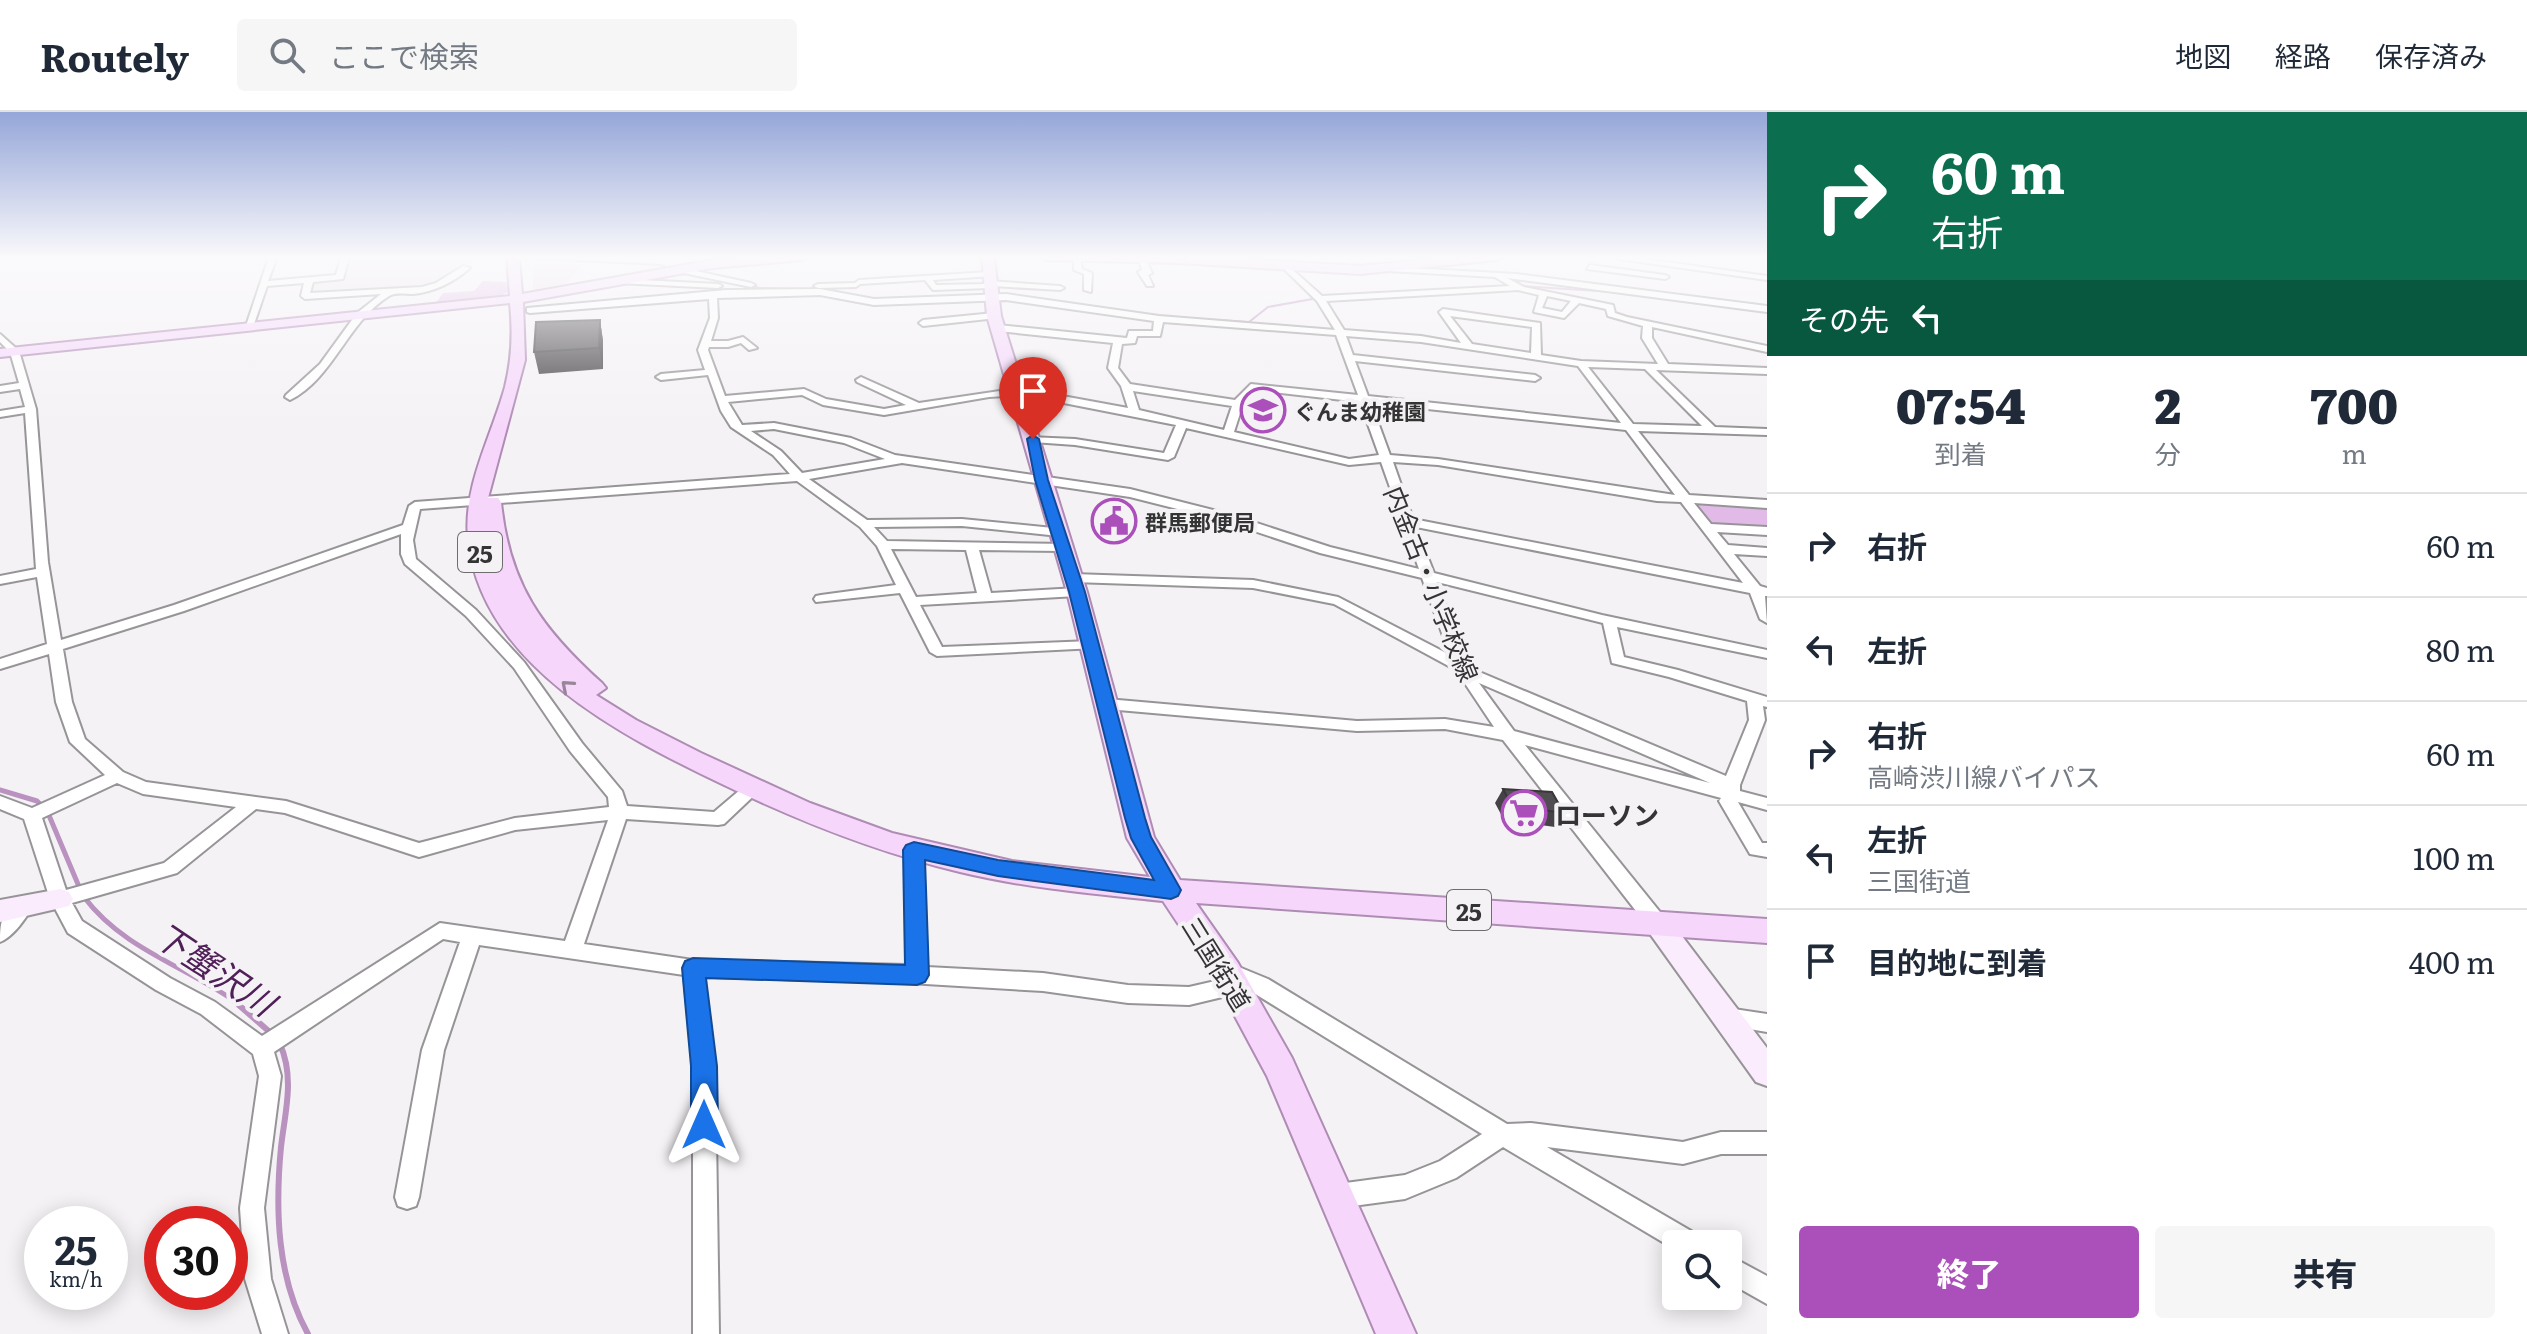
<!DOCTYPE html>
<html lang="ja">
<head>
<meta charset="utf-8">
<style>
  body { margin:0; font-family:Literata,"Noto Sans JP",serif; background:#f6f6f7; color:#1f2937; height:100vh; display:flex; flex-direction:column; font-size:30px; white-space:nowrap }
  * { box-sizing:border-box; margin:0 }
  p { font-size:26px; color:#747a83 }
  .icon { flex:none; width:44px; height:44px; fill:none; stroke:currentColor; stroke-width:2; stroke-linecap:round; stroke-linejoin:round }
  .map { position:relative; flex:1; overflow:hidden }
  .panel { display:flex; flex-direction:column; background:#fff; width:760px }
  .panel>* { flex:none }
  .hud { background:#0b6e4f; color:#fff; overflow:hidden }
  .buttons { position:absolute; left:1662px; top:1118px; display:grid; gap:16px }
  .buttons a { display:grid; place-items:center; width:80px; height:80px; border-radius:8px; background:#fff; box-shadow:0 4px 20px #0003; font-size:40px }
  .speed { position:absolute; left:24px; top:1094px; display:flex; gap:16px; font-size:40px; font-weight:700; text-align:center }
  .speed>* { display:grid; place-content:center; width:104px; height:104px; border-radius:50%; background:#fff; box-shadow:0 4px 20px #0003; line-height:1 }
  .speed small { font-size:20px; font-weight:400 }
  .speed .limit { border:12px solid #d22; background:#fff; color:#111 }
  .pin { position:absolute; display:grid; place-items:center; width:68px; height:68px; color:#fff; margin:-82px -34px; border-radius:50% 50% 50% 0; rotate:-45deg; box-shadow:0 0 8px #0007 }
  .pin .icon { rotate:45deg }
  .me { position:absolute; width:88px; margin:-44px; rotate:0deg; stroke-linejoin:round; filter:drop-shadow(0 0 6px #0008) }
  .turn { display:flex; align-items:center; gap:28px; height:168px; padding:0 32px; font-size:36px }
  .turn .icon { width:104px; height:104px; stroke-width:2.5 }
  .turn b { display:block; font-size:56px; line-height:68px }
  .then { display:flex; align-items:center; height:76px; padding:0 32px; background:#0003; gap:16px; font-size:30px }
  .eta { display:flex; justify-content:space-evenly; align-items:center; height:136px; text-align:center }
  .eta b { font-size:48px; font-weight:800; line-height:56px }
  .cta { display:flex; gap:16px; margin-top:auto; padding:16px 32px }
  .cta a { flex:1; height:92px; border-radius:8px; background:#ab4fba; color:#fff; font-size:32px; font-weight:800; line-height:92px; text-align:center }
  .cta a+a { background:#f6f6f7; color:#1f2937 }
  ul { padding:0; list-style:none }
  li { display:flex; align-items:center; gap:24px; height:104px; padding:0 32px; border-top:2px solid #e0e1e3 }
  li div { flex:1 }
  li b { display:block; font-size:30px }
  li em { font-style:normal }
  header { display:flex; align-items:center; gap:48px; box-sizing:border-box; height:112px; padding:0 40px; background:#fff; border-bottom:2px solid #e0e1e3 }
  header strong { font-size:38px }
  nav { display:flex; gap:44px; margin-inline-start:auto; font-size:28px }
  .search { width:560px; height:72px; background:#f6f6f7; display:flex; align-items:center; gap:20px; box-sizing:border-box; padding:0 28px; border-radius:8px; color:#747a83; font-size:30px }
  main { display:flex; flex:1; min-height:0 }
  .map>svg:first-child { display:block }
  .built { fill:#ece3ed }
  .green { fill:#e1bae7 }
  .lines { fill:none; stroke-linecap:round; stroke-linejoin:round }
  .stream-far2 { stroke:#b992bf; stroke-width:2 }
  .stream-far1 { stroke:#b992bf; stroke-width:5 }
  .stream { stroke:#b992bf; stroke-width:6 }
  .street-casing { stroke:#979498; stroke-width:4 }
  .secondary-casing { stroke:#979498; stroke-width:4 }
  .primary-casing { stroke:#af8cb4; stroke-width:4 }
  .street { fill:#fff; fill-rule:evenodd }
  .secondary { fill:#faebfd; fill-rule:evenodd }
  .primary { fill:#f6d7fb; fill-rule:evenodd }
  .wall { fill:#464346 }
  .shaded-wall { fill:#393739 }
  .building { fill:#514e51; stroke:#393739; stroke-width:2 }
  .oneway { stroke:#968698 }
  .route { fill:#1a73e8; stroke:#114b97; stroke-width:2 }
  .labels { text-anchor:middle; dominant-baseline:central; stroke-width:8; stroke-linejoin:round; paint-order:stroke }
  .far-poi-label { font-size:22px; font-weight:bold; fill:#353435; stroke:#f5f2f6; text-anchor:start }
  .shield { fill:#f5f2f6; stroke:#6f6d6f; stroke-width:2 }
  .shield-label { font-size:24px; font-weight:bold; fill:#353435 }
  .street-label { font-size:26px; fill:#353435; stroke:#f5f2f6 }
  .poi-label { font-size:26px; font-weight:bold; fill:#353435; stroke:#f5f2f6; text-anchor:start }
  .near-water-label { font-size:34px; font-style:italic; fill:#502058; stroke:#f5f2f6 }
</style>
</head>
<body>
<header>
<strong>Routely</strong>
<div class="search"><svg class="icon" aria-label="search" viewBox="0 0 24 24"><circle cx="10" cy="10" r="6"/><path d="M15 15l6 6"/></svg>ここで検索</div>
<nav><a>地図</a><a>経路</a><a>保存済み</a></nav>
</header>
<main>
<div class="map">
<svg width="1767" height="1222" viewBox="0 0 1767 1222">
  <rect width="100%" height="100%" fill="#f5f2f6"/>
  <path class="built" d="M347,145H466L482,147L435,175L307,184L311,170L344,165Z
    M533,154H581L563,176L545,179L533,177Z"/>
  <path class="green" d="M483,169L506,170L508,180L497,185L435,192L443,181L474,179Z
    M1693,392L1767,395V416L1707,413Z"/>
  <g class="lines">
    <path class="stream-far2" d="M490,145L661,153L671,157
      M734,171L760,176L813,178
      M1519,174L1614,180
      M1363,182L1422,179
      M1187,206L1249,210L1268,195L1318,186"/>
    <path class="stream-far1" d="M0,678L37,689L42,694
      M48,701L80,777
      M84,785C123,837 185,854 236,890"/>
    <path class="stream" d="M233,888L272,922
      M280,932C295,966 285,1000 281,1035C275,1098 277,1166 308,1222"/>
    <g class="street-casing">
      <path id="street" d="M269,145H277L268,169L336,163L341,145H349L343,167L313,170L310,181L422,175L436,171L463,154L470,156C454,170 434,180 413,182C405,182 396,180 389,184C348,209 333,267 290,288L285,285L286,283L320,252L357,201L381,182L305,187L301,184L304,171L267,174L253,215L245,217Z
        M1074,145H1080L1082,157L1092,161L1091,180L1084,178V162L1074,158Z
        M1138,145L1145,146L1152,161L1148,163L1153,174H1147L1138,160L1142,158Z
        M1605,145H1630L1767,164V168Z
        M1285,151L1322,184L1510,174L1495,165L1388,159L1391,155L1517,162L1767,194V200L1507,166L1524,175L1613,193L1615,201L1627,205L1767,234V240L1652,215V226L1668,252L1767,256V262L1656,258L1715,315L1767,317V323L1638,319L1689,383L1767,388V396L1694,391L1711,412L1767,415V423L1717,420L1728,433L1767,436V444L1734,442L1760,474L1767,476V484H1765L1767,511L1760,507L1750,481L1416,415L1434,461L1602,503L1767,538V546L1617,515L1624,545L1678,558L1767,585V595L1763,594L1765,608L1740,673V679L1767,686V698L1738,690L1762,731H1767V745L1750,742L1719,689L1721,686L1525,633L1664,805L1667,811L1664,817L1657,819L1650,817L1503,628L1445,617L1357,619L1107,597L1099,592L1107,587L1357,609L1445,607L1494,615L1456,558L1334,492L1253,476L1073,470L1066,466L1073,462L1253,468L1338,485L1450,543L1422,466L1320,441L1221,408L1130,385L902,351L809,367L867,408L962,407L1063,417V423L1059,424L962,414L874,415L887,429L1068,432L1069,435L1063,439L979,438L991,481L1077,476L1084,480L1077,484L920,493L942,535L1091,529L1098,533L1096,536L937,544L930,540L900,481L816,490L814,487L816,484L821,483L896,473L877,434L860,415L797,369L420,397L413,428L416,447L476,498L524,550L582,631L622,679L627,694L714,700L747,672H759L762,676L724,712L718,713L626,707L584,832L693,848L907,853L905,738L908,733H920L923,738L927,855L1043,861L1128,873L1189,875L1224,867L1219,860L1222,854L1229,851L1268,867L1507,1012L1531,1011L1683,1030L1721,1020H1767V1042H1721L1683,1052L1547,1035L1698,1123L1702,1132H1676V1138L1503,1035L1456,1066L1405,1087L1338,1096L1329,1093L1326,1084L1329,1075L1338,1072L1405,1063L1440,1049L1482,1022L1244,875L1242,879L1235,882L1189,893L1128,891L1043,879L892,870L704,865L715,954L719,1222H693V954L684,863L479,833L444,938L419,1085L416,1094L407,1097L398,1094L395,1085L422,938L460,830L443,827L274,940L281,964L264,1096L271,1167L288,1222H262L245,1167L240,1096L259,964L253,942L201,902L156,878L68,821L50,787L24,707L0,697V684L32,696L105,663L70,630L56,590L49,542L0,557V547L47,532L37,465L0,472V464L36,457L25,301L0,305V299L25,295L20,277L0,280V274L19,271L10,240L0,230V222L19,239L36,297L48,450L61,528L174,493L403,413L409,394L415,390L790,362L773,343L731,315L721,299L708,263L661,268L656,265L661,262L705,258L698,238L710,206L709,187L530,201L527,200V196L726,178L820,177L874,187L1006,182L1159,204L1335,218L1317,189L1282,155ZM1518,178L1539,183L1534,200L1564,206L1579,191L1606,197L1608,204L1643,214L1642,226L1658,252L1581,249L1541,243L1540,211L1443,197L1439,200L1461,231L1421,224L1344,218L1326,189ZM820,183L874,193L1006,188L1154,209L1153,219H1129L1127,226L998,213L993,216L998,219L1113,231L1108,256L1121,274L1128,296L1019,276L919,291L861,265L856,268L857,270L906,293L884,297L826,287L804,277L725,284L708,238L709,235H728L741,231L749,238L757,236L743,225L728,229H711L718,206L717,186ZM1547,184L1571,189L1562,200L1542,196ZM1450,204L1532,215L1531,241L1472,232ZM1163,210L1336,223L1358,283L1251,272L1235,288L1130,272L1118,256L1122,232L1135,231L1137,224H1160ZM1346,224L1421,230L1578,254L1621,311L1368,284L1355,249L1535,269L1540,266L1535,263L1353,243ZM1588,255L1645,257L1702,314L1633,312ZM1254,278L1360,290L1379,343L1349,347L1234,320L1243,292ZM1133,279L1232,294L1224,318L1139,298ZM802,283L823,293L884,303L989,285L1023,283L1176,313L1164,341L1075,327L1029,325V329L1033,330L1075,333L1168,348L1174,345L1186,316L1349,353L1381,350L1419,457L1330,435L1229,402L1130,377L895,343L851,326L774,311L742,313L728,290ZM1371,291L1626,318L1675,383L1438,347L1390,343ZM774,317L844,331L885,347L802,361L781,339L751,319ZM1393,350L1438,353L1657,389L1681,390L1743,471L1413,407ZM401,422V442L405,452L466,504L514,556L570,639L608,685L609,695L515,706L419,731L286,689L146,670L123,660L85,627L72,590L63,537L184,499ZM891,437L966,438L977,481L916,485ZM1437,470L1603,511L1612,551L1669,565L1747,589L1749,608L1726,664L1470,556ZM1479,571L1710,671L1514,619ZM117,671L143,682L236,695L164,751L66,778L42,706ZM256,697L285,701L419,745L515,718L608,708L565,829L440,811L262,924L215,890L170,866L82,809L72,791L177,761Z
        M1590,153L1665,163L1669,165L1665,167L1587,157Z
        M682,156L751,171L755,173L751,175L679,160Z
        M989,160L992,164L933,168L936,173L985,172L989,169L1060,174L1064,176L1060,178L993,174L989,176L933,178L925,168L860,172L856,175L818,176L814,174L818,172L855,171L859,168Z
        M621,167L718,172L722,174L718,176L618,171Z
        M994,201L997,202V206L923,214L919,211L923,208Z
        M23,786L30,789L33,794C26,806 13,825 0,830C0,811 2,793 23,786Z
        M1727,896L1767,902V920L1720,912L1716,905L1720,898Z
        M1728,1143L1767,1164V1192L1728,1170Z"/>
    </g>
    <g class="secondary-casing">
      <path id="secondary" d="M60,777L69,780L73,787L69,794L0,810V788Z
        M1657,800L1666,803L1767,936V974L1756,970L1648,819L1644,811L1648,803Z"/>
    </g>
    <g class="primary-casing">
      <path id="primary" d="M507,145H519L522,182L713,148L809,145L803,148L713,156L523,190L525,248L488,386H498L501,390C509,472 542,517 602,571L606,576L596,583L636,608L701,641L810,691L892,721L1012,749L1150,765L1127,726L1067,480L987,204L982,145H994L1001,204L1087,480L1154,725L1180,768L1767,807V831L1196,791L1238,851L1292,946L1416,1222H1376L1267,964L1216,869L1163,789C1095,782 1026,776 960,760C876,740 799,709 722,672C622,624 481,553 468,427C463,373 491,326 505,275C512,247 513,220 510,191L0,245V237L510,184Z
        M1040,145H1211L1360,154L1455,145H1503L1497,148L1360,162L1179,151L1046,148Z"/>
    </g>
    <use href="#street" class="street"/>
    <use href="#secondary" class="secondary"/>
    <use href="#primary" class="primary"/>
  </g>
  <path class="wall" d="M600,208L603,229V257L539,262L534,240Z
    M1503,677L1564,701L1555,715L1504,708L1495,691Z"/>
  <path class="shaded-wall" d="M600,208L603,229V257L599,236Z"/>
  <path class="building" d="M600,208L599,236L534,240L536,210Z
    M1503,677L1552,680L1564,701L1512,694Z"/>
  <defs><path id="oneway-chevron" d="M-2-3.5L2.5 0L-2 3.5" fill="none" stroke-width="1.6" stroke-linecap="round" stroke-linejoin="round" transform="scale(2)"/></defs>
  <use class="oneway" href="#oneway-chevron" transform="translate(567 574) rotate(-139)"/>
  <linearGradient id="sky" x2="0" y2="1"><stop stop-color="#95a6d8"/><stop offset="0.46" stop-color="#faf9fb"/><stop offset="1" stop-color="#faf9fb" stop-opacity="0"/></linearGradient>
  <rect width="1767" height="316" fill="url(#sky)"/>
  <path class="route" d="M1033,323L1039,327L1048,368L1085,480L1145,706L1151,725L1181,778L1178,784L1171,787L998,764L925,748L929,863L925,870L917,873L706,866L717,954L718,1013L714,1022L704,1025L695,1022L691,1013V954L682,856L685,849L693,846L905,853L903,738L906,733L914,730L998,748L1154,768L1131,726L1125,706L1069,480L1035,368L1027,327Z"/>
  <defs>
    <g id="school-ring" transform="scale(2.3)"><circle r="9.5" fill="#f5f2f6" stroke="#ab4fba" stroke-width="1.5"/><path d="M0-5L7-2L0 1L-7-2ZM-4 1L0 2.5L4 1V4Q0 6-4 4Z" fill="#ab4fba"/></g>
    <g id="civic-ring" transform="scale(2.3)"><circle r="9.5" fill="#f5f2f6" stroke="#ab4fba" stroke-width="1.5"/><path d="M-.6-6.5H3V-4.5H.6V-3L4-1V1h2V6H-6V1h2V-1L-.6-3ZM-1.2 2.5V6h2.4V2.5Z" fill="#ab4fba"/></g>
    <g id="supermarket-ring" transform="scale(2.3)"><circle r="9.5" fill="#f5f2f6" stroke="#ab4fba" stroke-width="1.5"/><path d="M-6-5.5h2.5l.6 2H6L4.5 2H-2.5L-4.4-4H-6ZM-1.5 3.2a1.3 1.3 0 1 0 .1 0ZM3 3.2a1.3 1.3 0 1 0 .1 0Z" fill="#ab4fba"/></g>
  </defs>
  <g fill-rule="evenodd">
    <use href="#school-ring" x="1263" y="298"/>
    <use href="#civic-ring" x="1114" y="409"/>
    <use href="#supermarket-ring" x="1524" y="701"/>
  </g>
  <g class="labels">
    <g class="far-poi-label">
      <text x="1294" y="298">ぐんま幼稚園</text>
      <text x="1145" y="409">群馬郵便局</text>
    </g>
    <g class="shield">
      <rect x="458" y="420" width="44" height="40" rx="6"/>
      <rect x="1447" y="778" width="44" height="40" rx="6"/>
    </g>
    <g class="shield-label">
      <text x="480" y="440">25</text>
      <text x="1469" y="798">25</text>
    </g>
    <g class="street-label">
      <text transform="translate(1433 471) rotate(68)">内金古・小学校線</text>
      <text transform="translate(1218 851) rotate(58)">三国街道</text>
    </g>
    <g class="poi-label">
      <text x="1555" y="701">ローソン</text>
    </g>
    <g class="near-water-label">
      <text transform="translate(216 855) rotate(34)">下蟹沢川</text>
    </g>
  </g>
</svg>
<div class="buttons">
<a><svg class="icon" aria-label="search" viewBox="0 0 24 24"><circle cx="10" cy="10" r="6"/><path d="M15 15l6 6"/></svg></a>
</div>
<div class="speed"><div>25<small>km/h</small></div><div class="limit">30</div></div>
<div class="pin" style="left:1033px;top:327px;background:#d93025"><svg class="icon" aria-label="arrive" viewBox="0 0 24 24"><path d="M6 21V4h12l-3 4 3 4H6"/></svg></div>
<svg class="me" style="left:704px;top:1013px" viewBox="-20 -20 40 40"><path d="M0-17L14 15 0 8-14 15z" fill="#1a73e8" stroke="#fff" stroke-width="4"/></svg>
</div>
<section class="panel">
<div class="hud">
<div class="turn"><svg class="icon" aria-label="right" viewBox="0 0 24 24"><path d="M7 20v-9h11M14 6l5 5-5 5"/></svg><div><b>60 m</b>右折</div></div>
<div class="then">その先<svg class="icon" aria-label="left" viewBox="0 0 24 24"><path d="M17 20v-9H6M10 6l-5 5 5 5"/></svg></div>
</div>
<div class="eta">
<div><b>07:54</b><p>到着</p></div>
<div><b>2</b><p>分</p></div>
<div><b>700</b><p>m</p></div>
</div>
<ul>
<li><svg class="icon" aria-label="right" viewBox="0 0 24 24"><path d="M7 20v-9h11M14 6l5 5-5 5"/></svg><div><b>右折</b></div><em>60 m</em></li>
<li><svg class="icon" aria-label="left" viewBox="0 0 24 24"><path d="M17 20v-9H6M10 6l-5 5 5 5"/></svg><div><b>左折</b></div><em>80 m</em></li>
<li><svg class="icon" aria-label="right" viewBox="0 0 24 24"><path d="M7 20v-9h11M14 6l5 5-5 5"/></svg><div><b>右折</b><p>高崎渋川線バイパス</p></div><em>60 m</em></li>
<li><svg class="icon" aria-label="left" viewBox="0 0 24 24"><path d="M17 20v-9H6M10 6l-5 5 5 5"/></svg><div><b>左折</b><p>三国街道</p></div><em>100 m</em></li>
<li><svg class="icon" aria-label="arrive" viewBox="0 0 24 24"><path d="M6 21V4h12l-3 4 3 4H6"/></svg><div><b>目的地に到着</b></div><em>400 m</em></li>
</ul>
<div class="cta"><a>終了</a><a>共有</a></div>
</section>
</main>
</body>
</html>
